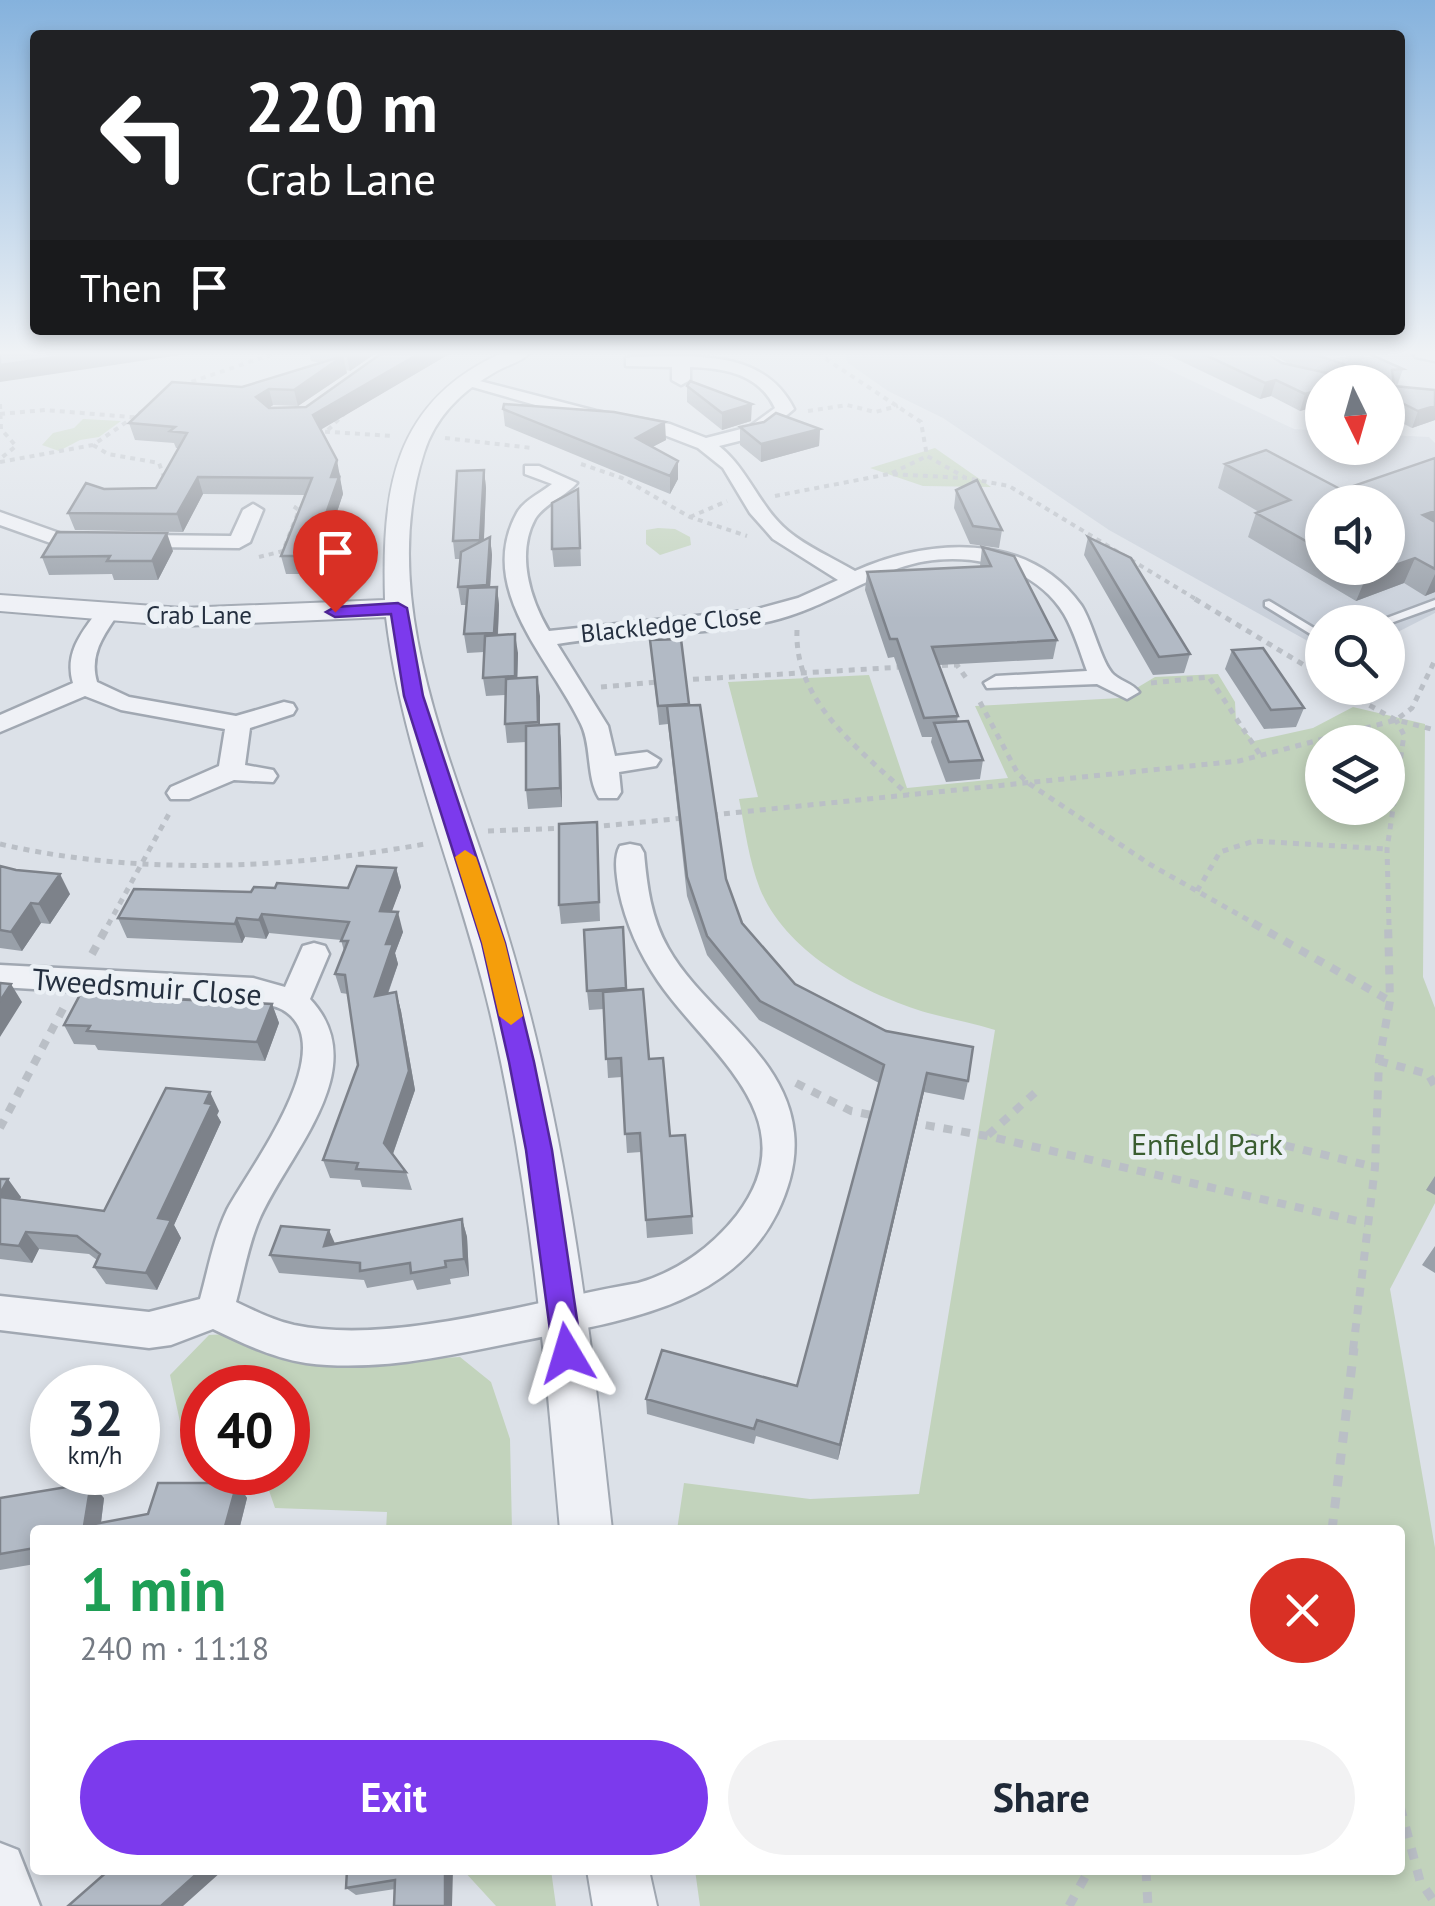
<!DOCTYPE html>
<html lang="en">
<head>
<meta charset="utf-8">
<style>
  body { margin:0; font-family:"PT Sans",sans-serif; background:#f2f2f3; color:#1f2937; height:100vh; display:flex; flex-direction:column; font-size:38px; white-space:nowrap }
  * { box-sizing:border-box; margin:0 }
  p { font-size:32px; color:#747a83 }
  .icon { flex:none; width:55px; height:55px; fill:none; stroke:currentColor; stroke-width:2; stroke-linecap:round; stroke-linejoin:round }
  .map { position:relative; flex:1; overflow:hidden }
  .details { position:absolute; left:30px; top:1525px; width:1375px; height:350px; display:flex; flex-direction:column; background:#fff; border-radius:10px; box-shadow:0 5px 15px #0003 }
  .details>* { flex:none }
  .banner { position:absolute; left:30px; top:30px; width:1375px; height:305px; border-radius:10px; box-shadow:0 5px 15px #0003; background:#202124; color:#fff; overflow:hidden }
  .needle { width:65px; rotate:175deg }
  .fabs { position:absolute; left:1305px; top:365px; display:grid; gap:20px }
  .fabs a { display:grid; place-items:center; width:100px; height:100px; border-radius:50%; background:#fff; box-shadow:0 5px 15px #0003; font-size:50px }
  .speed { position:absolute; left:30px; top:1365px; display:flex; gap:20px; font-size:50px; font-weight:700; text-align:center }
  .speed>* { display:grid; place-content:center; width:130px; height:130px; border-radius:50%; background:#fff; box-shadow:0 5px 15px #0003; line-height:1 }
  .speed small { font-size:25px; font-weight:400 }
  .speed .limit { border:15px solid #d22; background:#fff; color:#111 }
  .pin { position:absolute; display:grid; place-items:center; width:85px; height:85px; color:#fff; margin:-102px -42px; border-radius:50% 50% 50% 0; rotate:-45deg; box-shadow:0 0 10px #0007 }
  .pin .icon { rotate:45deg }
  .me { position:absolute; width:110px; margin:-55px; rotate:353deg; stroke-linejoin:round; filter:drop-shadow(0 0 8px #0008) }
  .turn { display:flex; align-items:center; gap:35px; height:210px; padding:0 50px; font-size:45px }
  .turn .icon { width:130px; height:130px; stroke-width:2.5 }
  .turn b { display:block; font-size:70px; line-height:85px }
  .then { display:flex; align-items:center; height:95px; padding:0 50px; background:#0003; gap:20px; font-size:38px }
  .round { display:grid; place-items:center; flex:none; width:105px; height:105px; border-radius:52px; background:#f2f2f3 }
  .overview { display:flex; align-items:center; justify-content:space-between; height:170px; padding:0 50px }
  h1 { font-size:60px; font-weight:800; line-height:75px; color:#1e9e55 }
  .button { display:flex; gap:20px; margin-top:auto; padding:20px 50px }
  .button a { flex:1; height:115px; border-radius:60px; background:#7c3aed; color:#fff; font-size:40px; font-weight:800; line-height:115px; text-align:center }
  .button a+a { background:#f2f2f3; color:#1f2937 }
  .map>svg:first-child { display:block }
  .built { fill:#c9d0da; fill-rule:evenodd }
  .green { fill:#c2d3bc; fill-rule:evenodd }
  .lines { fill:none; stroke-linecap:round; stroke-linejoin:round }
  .service-casing { stroke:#a1a8b2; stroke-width:5 }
  .minor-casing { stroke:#a1a8b2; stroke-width:5 }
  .tertiary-casing { stroke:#a1a8b2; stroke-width:4 }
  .path-far3 { stroke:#babfc6; stroke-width:4; stroke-dasharray:5 5; stroke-linecap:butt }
  .path-far2 { stroke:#babfc6; stroke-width:5; stroke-dasharray:6 6; stroke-linecap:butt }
  .path-far1 { stroke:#babfc6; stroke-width:8; stroke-dasharray:9 9; stroke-linecap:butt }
  .path { stroke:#babfc6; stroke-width:9; stroke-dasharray:11 11; stroke-linecap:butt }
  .service { fill:#eff1f6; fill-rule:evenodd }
  .minor { fill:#eff1f6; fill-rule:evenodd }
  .tertiary { fill:#eff1f6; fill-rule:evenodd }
  .wall { fill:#99a0a9; fill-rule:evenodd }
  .shaded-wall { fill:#7d828a }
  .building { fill:#b2bac5; stroke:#7d828a; stroke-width:2.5 }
  .route { fill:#7c3aed; stroke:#51269a; stroke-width:2.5 }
  .slow { fill:#f59e0b }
  .labels { text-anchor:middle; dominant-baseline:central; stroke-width:9; stroke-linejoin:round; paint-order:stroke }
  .far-street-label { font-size:25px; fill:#242f3f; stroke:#ebf0f5 }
  .street-label { font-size:30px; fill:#242f3f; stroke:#ebf0f5 }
  .park-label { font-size:30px; fill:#3a5d30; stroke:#ebf0f5 }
</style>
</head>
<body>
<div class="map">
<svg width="1435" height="1906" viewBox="0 0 1435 1906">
  <rect width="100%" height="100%" fill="#dce1e8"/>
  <path class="built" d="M844,353H1133L1294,429L1322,431V448H1388V435L1429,437L1435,443V613L1388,637V622H1322V649L1109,530L943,418L888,391L848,363ZM1322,502H1388V568H1322Z"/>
  <path class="green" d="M83,419L121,421L99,437L80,440L59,451L42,445L53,433L74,428Z
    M935,448L991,487L923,486L870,468Z
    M658,528L675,529L690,537L691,545L660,555L646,544V530Z
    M1218,674L1235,702L1236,722L1254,741L1313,728L1353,707L1425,724L1423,977L1435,1008V1203L1390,1289L1435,1548V1906H700L695,1870H1400V1530H677L684,1483L810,1499L919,1494L995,1030C973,1023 950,1019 928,1013C864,994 787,954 760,889C749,861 745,829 739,799L758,797L728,682L869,675L907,788L1008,778L975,706L1120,698L1155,677ZM1322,742H1388V808H1322Z
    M246,1333L367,1362L460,1357L491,1382L510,1439L512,1530H386L387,1512L275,1508L263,1473L288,1472V1388H202V1429L180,1422L170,1375L209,1335Z
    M463,1870H551L556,1906H496Z"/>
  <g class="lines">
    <g class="service-casing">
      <path id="service" d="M1435,600V607L1388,624L1376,622Z
        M1269,601L1322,633V641L1265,606V602Z"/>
    </g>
    <g class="minor-casing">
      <path id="minor" d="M1413,353H1435V361L1416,357Z
        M632,357C691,357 763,347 794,409L763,435L719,446C749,470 759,507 788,531C807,547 833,558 855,571C928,538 1028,531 1081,605C1093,623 1101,663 1114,675C1122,682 1132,683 1139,692L1127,699L1097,684L987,688L984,683L996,676L1087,671C1080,652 1074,631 1064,614C1031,560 954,548 899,568C855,585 817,610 771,621C701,637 628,632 557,644L608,726L615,756L647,752L660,760L656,766L619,772L621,792L617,798H599C586,777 592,746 581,724C551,660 475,589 517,513C523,501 542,492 552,484L525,474V466H539L577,483C566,496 544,504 535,519C516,554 530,599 549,631L754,610L798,598L838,580L773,539L750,513L723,468L698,448L659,433L588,420L455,382L464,377L596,411L670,424L706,438L749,427L775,408C759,374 725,368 690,367V380L681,385L672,380V367L626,366V358Z
        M253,504L263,510L250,542L239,548L59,546L0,525V512L62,534L231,536L243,510Z
        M107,607L118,614C103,636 89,655 97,682L129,697L236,716L284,702L293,704L296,709L293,714L250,728L245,765L273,770L277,776L273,782L234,780L189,799H171L167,793L171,787L219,766L225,729L121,710L85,696L0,732V715L73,683C64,653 82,632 99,609Z
        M630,844L640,846L644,853C647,886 651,918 668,948C704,1012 786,1053 794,1133C797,1161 789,1188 777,1213C728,1311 611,1322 516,1342C448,1356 375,1372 306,1363C273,1358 242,1343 213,1329L171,1345L149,1348L0,1330V1296L149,1312L200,1299C208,1270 214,1237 227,1210C248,1170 344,1046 283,1010C275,1005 262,1004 253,1002L0,987V965L253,978L285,987L303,946L314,943L325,946L329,954L310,999C375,1068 288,1153 259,1220C248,1246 243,1276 236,1302C255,1311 273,1320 294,1325C394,1346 537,1300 638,1283C677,1272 712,1247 737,1215C811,1118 706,1052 658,981C639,953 626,924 619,891C617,877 613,858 620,846Z
        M0,1843L18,1850L40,1906H0Z"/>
    </g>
    <g class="tertiary-casing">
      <path id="tertiary" d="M502,353H530C521,362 508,365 497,371C463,390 436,415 424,453C380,589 442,737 485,864C507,929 526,994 541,1060C577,1215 595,1372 612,1530H560C545,1356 530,1182 490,1012C459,880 402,752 386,617L182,626L0,611V595L182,608L385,600C382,491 392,402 502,353Z
        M587,1870H649L657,1906H593Z"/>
    </g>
    <path class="path-far3" d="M817,353L921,422L927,456L966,478L1009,486L1199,601
      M182,385L276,353
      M0,404L1,429L16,446L0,459
      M808,411L847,405L875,412L898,406
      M0,414L45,410L143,418
      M328,430L347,411
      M315,431L393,436
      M445,438L532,448
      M93,445L108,454L159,463L164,477
      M0,462L93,445L147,408
      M581,464L622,478L690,517L747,536
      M892,473L927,456
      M775,496L889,474L964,478
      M690,517L727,501
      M259,557L283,551L299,510L290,504"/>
    <path class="path-far2" d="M1195,599L1322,676
      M797,630C794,703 860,749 908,795
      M930,666L957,665L969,682
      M681,680L903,667
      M1151,683L1209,677L1261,756
      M601,687L658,682
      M1338,688L1396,720L1435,730
      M980,702L1017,772L1028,783L1151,865L1257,925
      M712,815L1239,761L1396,720L1412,708L1435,660
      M592,827L684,818
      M488,831L565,828
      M0,844C138,876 286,869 425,844
      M1197,891L1220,852L1254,841L1387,849
      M108,925L170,812
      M1389,925L1387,849L1404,735L1396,720"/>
    <path class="path-far1" d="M1253,923L1390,1001
      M92,954L109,923
      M1379,1061L1428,1074L1435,1086
      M796,1083L851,1111L876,1116
      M908,1122L987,1136L1366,1223
      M0,1128L65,1005
      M1233,1133L1375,1167
      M988,1135L1038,1090
      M1353,1350L1375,1167L1379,1061L1390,1001L1388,923"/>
    <path class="path" d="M1332,1530L1354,1348
      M1400,1806L1420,1881L1435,1903
      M1146,1870L1148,1906
      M1069,1906L1089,1870"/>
    <use href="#service" class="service"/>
    <use href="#minor" class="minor"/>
    <use href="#tertiary" class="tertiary"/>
  </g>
  <path class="wall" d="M309,353H376L350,371L346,370L347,373L298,406L273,405L269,408L306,407L451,353L321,429L341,477L340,480L343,494L316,574H286L281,556L305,495L203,494L183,532L75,530L68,513L104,489L156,488L178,448H176L174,443L135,440L129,423L320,363L311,361Z
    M1164,353H1266L1282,363L1301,368L1291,365L1270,353H1367L1403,369L1397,386H1394L1435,390V420L1412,428L1388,416V382H1322V406L1321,405L1300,411L1271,396L1260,399Z
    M687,386L751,421L722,430L687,402Z
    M503,409L666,440L652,447L678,461V479L670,494L505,426Z
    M764,422L820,429L819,446L761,462L740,445V427Z
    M1435,458V592L1425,596L1404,583L1356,601L1248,537L1256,513L1259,512L1218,488L1225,464L1342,490ZM1322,502L1388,568H1322Z
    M484,470L486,488L484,540L490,537L492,555L490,587H497L499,605L498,635L518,653L517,678L537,677L540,725L559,724L561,743L562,807L528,809L526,790V742L507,743L505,724V695L486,696L483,678L484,652L467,653L464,634L467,605H461L458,587L460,559H455L453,541Z
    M956,490L1002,530L999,548L970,544L954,508Z
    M579,507L581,566L554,567L552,549Z
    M1088,537L1190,654L1184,673L1153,675L1084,555Z
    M982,547L1057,640L1053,659L939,665L958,716L957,721L983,760L980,779L946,782L931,742L932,737H922L894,657L888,658L865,590L867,572L980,566Z
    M173,551L158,580H114L112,574L49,575L42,557Z
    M650,640L690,705L726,879L742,923L795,984L968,1081L964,1100L924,1092L838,1460L756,1436L754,1444L647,1414L646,1399L797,1386L879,1083L759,1020L707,955L687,896L668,724L659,725Z
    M1232,650L1304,708L1296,727L1264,729L1225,669Z
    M597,822L600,921L561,924L559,905Z
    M0,866L70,894L50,924L41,923L22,951L0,948Z
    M396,868L401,887L391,912L403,932L395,953L398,964L388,994L396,992L401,1011L415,1090L393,1154L406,1172L412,1190L362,1187L360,1180L330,1178L323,1160L358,1065L348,994L341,993L335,974L344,951L341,940L269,933L266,939L245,937L242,943L127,938L118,918L275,888H348Z
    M623,927L627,990L649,1059L692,1216L693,1234L647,1238L641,1152L627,1153L622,1077L608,1078L604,1009L589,1010L587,991Z
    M134,993L136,997L272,1004L279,1023L265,1061L98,1050L95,1045L74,1044L64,1025Z
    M219,1111L217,1115L221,1122L174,1225L181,1238L157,1290L106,1284L94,1267L97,1260L89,1254L39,1249L32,1263L0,1259V1179L21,1197L20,1199L104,1211Z
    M1435,1176V1195L1426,1190Z
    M462,1219L467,1237L469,1276L450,1279L451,1284L417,1290L413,1280L367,1288L364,1280L279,1273L270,1255Z
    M1435,1246V1273L1422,1265Z
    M237,1483L247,1498L239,1530H35V1564L0,1570V1498H104L101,1523L148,1514Z
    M453,1870L395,1889L356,1895L346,1888Z"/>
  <path class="shaded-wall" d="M84,353H194L0,382V365Z
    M349,353H376L350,371L346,354Z
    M420,353H451L317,432L313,415Z
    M343,356L347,373L298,406L294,390Z
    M1276,380L1271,396L1260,399L1265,383Z
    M269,389L273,405L260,414L256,397Z
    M1322,389L1321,405L1300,411L1305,394Z
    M752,404L751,421L722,430V413Z
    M1435,406V420L1412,428L1418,411Z
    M665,422L666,440L637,455L636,438Z
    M820,429L819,446L761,462V444Z
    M337,460L343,494L316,574L311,556L331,477Z
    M678,461V479L670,494V476Z
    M484,470L486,488L483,558L480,540Z
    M198,477L203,494L183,532L177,514Z
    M1435,511V532L1423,515Z
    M167,533L173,551L158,580L152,561Z
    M490,537L492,555L489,604L487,585Z
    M1415,558L1404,583L1356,601L1367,575Z
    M1435,574V592L1425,596Z
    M497,587L499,605L497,651L494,633Z
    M515,634L518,653L517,694L515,676Z
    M537,677L540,696V741L538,722Z
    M559,724L561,743L562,807L560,788Z
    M396,868L401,887L385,930L380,911Z
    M60,874L70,894L50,924L39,904Z
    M31,903L41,923L22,951L11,932Z
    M398,912L403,932L395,953L398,964L380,1015L375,996L386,944Z
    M262,914L269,933L266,939L259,920Z
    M237,918L245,937L242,943L235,924Z
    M11,984L22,1002L0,1037V1001Z
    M396,992L401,1011L415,1090L390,1162L384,1143Z
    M272,1004L279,1023L265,1061L257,1042Z
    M927,1073L924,1092L838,1460L840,1445Z
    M210,1092L219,1111L217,1115L221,1122L174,1225L181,1238L157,1290L146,1273L158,1218Z
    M8,1179L21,1197L12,1214L0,1198V1194Z
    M462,1219L467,1237L469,1276L464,1259Z
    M329,1230L337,1248L324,1246Z
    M26,1232L39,1249L32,1263L19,1246Z
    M91,1483L104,1498L100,1530L84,1526Z
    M237,1483L247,1498L239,1530H224Z
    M201,1870H217L221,1872L183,1906H161Z
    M445,1870H453L452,1906H445Z"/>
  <path class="building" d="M0,353H84L0,365Z
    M382,353H420L313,415L337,460L331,477H339L311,556H281L312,478L198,477L177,514L68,513L86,483L104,489L156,488L187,433L170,431L175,427L129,423L172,382L242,387L343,356L294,390L269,389L256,397L269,408L306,407Z
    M1201,353H1266L1282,363L1327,373L1343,369L1344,364L1309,353H1367L1403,369L1392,370L1394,386L1435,390V406L1418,411L1388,396V382H1322V389L1305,394L1276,380L1265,383Z
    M690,381L752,404L722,413L687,386Z
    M504,404L614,412L665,422L636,438L678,461L670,476L503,409Z
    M776,413L820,429L761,444L740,427L764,422Z
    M1266,450L1342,490L1435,458V511L1423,515L1435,522V569L1415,558L1367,575L1353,568H1388V502H1322V550L1256,513L1290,500L1225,464Z
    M484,470L480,540L453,541L457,471Z
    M977,480L1002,530L973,526L956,490Z
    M578,489L580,548L552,549V503Z
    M57,532L167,533L152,561H107L110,556L42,557Z
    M490,537L487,585L458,587L461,552Z
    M1088,537L1131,558L1190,654L1159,657Z
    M982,547L1014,556L1057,640L932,647L958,716L924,718L897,639H890L867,572L991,566Z
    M497,587L494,633L464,634L468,588Z
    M515,634V676L483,678L485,636Z
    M681,639L689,704L658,706L650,640Z
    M1263,648L1304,708L1271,710L1232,650Z
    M537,677L538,722L505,724L506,679Z
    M700,705L726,879L742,923L795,984L886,1031L973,1047L968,1081L927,1073L840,1445L757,1420L754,1429L646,1399L662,1350L797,1386L884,1065L760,1001L707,936L687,877L667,706Z
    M968,721L983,760L949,762L934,723Z
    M559,724L560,788L526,790V726Z
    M597,822L599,902L559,905V824Z
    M0,866L16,870L60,874L39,904L31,903L11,932L0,930Z
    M357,866L396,868L380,911L398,912L386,944H393L375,996L396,992L409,1071L384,1143L406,1172L356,1169L358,1163L323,1160L358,1065L345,975L335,974L348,941H341L349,922L262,914L259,920L237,918L235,924L118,918L134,889L251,892L254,887L275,888L277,883L348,888Z
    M623,927L626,988L587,991L584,930Z
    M0,983L11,984L0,1001Z
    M83,989L134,993L132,997L272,1004L257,1042L87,1031L90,1026L64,1025Z
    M643,989L649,1059L663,1058L670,1136L685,1135L692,1216L646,1220L640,1133L625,1134L621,1058L606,1059L603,992Z
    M166,1088L210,1092L205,1103L212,1104L158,1218L171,1220L146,1273L94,1267L100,1254L77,1236L26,1232L19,1246L0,1244V1197L104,1211Z
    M0,1179H8L0,1194Z
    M462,1219L464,1259L445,1261L446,1267L411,1273L410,1263L360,1271V1263L270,1255L281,1226L329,1230L324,1246Z
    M91,1483L84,1526L148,1514L158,1483H237L224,1530H35V1548L0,1554V1498Z
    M109,1870H201L161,1906H68Z
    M347,1870H445V1906H394L395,1880L346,1888Z"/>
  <linearGradient id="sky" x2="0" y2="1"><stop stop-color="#85b2dd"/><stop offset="0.57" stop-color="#eff2f5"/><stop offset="1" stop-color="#eff2f5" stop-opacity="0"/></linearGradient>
  <rect width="1435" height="619" fill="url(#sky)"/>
  <path class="route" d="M398,603L407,608L423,696L505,943L534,1062L552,1150L582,1353L578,1363L567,1367L557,1363L553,1353L526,1150L509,1062L482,943L404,696L391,614L335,617L326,612L335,607Z"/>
  <path class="slow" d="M465,850L476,857L505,943L523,1016L511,1025L499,1016L482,943L455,857Z"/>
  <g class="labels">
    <g class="far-street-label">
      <text x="199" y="615">Crab Lane</text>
      <text transform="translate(671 624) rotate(-6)">Blackledge Close</text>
    </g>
    <g class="street-label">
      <text transform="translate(147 986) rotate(4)">Tweedsmuir Close</text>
    </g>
    <g class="park-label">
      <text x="1207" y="1143">Enfield Park</text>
    </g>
  </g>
</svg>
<div class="fabs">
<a><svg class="needle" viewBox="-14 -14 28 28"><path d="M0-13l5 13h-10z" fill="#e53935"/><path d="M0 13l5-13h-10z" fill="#747a83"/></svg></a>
<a><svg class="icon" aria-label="sound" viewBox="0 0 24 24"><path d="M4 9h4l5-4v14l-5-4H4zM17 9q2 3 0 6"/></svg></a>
<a><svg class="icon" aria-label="search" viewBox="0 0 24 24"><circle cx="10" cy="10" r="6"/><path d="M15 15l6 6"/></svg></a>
<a><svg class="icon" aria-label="layers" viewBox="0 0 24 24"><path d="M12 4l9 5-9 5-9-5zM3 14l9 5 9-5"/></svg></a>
</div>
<div class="speed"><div>32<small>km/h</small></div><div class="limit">40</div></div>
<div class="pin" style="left:335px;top:612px;background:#d93025"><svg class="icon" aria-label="arrive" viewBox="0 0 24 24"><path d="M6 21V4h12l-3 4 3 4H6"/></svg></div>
<svg class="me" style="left:567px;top:1353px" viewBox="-20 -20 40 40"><path d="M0-17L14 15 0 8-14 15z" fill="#7c3aed" stroke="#fff" stroke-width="4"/></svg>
<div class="banner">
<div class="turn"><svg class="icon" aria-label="left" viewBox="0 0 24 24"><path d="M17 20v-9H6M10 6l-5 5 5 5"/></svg><div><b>220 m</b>Crab Lane</div></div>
<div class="then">Then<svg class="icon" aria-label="arrive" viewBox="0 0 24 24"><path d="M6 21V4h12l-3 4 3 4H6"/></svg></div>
</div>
<section class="details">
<div class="overview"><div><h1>1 min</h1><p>240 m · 11:18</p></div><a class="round" style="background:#d93025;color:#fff"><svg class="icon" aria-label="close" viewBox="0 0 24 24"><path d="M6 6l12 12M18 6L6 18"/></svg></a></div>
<div class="button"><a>Exit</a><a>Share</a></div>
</section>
</div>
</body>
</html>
